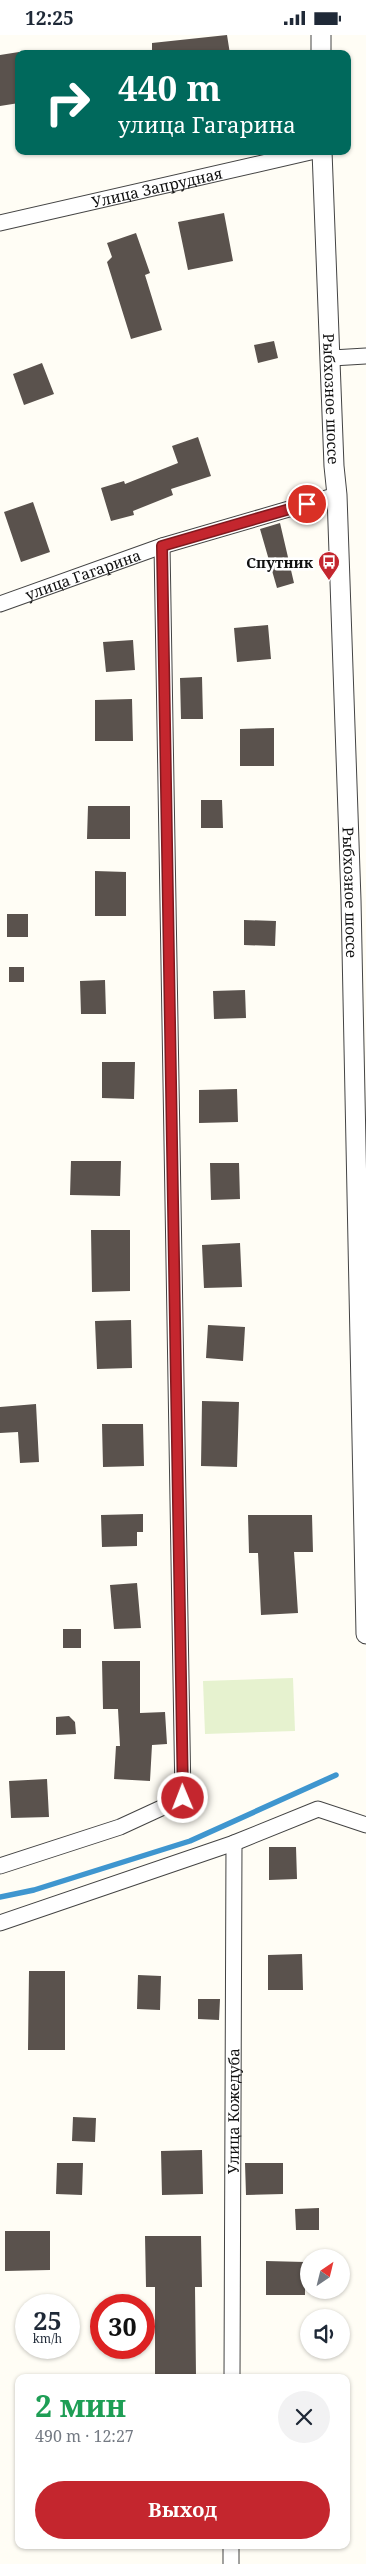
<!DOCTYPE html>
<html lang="ru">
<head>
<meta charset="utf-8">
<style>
  body { margin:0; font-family:"Noto Serif",serif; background:#f2f2f3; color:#1f2937; height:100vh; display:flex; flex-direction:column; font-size:19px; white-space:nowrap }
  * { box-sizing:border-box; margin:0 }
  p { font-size:16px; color:#747a83 }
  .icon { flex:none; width:28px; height:28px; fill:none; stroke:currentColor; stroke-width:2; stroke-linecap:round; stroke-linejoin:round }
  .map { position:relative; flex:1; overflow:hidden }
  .sheet { position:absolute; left:15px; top:2339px; width:335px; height:175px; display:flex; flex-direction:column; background:#fff; border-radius:10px; box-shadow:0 1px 4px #0004 }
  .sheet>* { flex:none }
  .top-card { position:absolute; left:15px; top:15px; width:336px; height:105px; border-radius:10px; box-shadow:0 1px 4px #0004; background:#00695c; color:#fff; overflow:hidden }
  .needle { width:32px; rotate:35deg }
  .fabs { position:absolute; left:300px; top:2214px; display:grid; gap:10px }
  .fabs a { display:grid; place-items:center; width:50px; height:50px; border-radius:50%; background:#fff; box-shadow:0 1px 4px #0004; font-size:25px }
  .speed { position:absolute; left:15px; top:2259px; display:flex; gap:10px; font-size:25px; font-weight:700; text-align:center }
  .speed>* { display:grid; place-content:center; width:65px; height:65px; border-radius:50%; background:#fff; box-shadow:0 1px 4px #0004; line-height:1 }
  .speed small { font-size:12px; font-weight:400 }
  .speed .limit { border:8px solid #d22; background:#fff; color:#111 }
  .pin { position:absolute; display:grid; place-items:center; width:42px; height:42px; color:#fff; margin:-21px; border:2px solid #fff; border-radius:50%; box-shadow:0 1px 5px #0007 }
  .me { position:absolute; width:55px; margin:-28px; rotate:359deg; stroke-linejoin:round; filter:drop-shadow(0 0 4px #0008) }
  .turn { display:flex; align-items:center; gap:18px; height:105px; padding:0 20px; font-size:22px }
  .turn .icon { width:65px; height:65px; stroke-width:2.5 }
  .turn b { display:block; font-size:35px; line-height:42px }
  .round { display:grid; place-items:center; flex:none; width:52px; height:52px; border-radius:26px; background:#f2f2f3 }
  .headline { display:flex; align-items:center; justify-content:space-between; height:85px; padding:0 20px }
  h1 { font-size:30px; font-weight:700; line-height:38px; color:#1e9e55 }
  .cta { display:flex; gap:10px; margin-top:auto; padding:10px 20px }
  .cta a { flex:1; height:58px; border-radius:30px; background:#c4262e; color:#fff; font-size:20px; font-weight:700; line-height:58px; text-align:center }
  .status { display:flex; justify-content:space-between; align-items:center; height:35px; padding:0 25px; background:#fff; direction:ltr }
  .status svg { height:14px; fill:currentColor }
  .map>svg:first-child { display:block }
  .pitch { fill:#e6f2cf }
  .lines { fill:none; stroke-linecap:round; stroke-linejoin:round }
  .stream { stroke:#3f96cf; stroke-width:5.5 }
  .building { fill:#5a524d }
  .minor-casing { stroke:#444; stroke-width:17 }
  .tertiary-casing { stroke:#444; stroke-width:21 }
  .minor { stroke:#fff; stroke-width:15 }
  .tertiary { stroke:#fff; stroke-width:19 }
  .route-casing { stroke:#7f191e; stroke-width:12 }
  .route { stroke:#c4262e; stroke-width:9 }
  .labels { text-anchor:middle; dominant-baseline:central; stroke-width:5; stroke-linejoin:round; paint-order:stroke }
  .street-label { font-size:15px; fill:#111; stroke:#fff }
  .poi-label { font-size:15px; font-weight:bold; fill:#111; stroke:#fff; text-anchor:end }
</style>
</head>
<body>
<div class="status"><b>12:25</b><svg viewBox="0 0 49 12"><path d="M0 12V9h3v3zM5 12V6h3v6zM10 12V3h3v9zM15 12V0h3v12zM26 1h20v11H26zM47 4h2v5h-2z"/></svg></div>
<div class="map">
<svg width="366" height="2529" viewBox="0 0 366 2529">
  <rect width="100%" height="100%" fill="#fffdf5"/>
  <path class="pitch" d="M293,1643L295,1696L205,1699L203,1646Z"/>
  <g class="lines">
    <path class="stream" d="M0,1862L34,1855L190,1806L336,1740"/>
  </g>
  <path class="building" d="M227,0L230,19H152V8Z
    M19,17V68L0,71V20Z
    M224,178L233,226L188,235L178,187Z
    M136,198L150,238L145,240L162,295L131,304L107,227L112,222L107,208Z
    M274,306L278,323L258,328L254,310Z
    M42,328L54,359L24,370L13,339Z
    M198,402L211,441L171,454L173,460L133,476L134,480L111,486L101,453L124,446L125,449L178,428L172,411Z
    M33,467L50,517L21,527L4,477Z
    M280,488L294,548L277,553L260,494Z
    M268,590L271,624L237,627L234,593Z
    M133,605L135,635L106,637L103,607Z
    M202,642L203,684H181L180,643Z
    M132,664L133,706H95V665Z
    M274,693V731H240V694Z
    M201,765H222L223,793H201Z
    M88,771H130V804H87Z
    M95,836L126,837V881H95Z
    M7,879H28V902H7Z
    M244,885L276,886L275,911L244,910Z
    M9,932H24V947H9Z
    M105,945L106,979H81L80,946Z
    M245,955L246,983L214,984L213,956Z
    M102,1027H135L134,1064L102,1063Z
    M237,1054L238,1087L199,1088V1055Z
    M71,1126H121L120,1161L70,1160Z
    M210,1128H239L240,1164L211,1165Z
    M91,1195H130V1256L92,1257Z
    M240,1208L242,1252L204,1253L202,1210Z
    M131,1285L132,1333L97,1334L95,1286Z
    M208,1290L245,1292L243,1326L206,1323Z
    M202,1366L239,1367L237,1432L201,1431Z
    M36,1369L39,1427L20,1428L18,1397L0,1398V1372Z
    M102,1389H143L144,1431L103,1432Z
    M143,1479V1497H137V1511L102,1512L101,1480Z
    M248,1480H312L313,1517H294L298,1578L261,1580L258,1518H249Z
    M137,1548L141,1593L114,1594L110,1550Z
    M63,1594H81V1613H63Z
    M102,1626H140V1678L165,1677L167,1709L152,1710L150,1746L114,1744L116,1711H120L118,1674H103Z
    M69,1681L75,1687L76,1699L56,1700V1682Z
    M47,1744L49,1782L11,1783L9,1746Z
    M269,1812H296L297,1844L269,1845Z
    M302,1919L303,1955H268V1920Z
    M29,1936H65V2015H28Z
    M138,1940L161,1941L160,1975L137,1974Z
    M198,1964H220L219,1985L198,1984Z
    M73,2082L96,2083L95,2107L72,2106Z
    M202,2115L203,2159L162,2160L161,2116Z
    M57,2128H83L82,2160L56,2159Z
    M245,2128H283V2159L246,2160Z
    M319,2173V2195H296L295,2174Z
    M5,2196H50V2235L5,2236Z
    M145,2201H201L202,2252H195L196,2341H155V2252H146Z
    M266,2226L305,2227V2260H266Z"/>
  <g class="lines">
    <g class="minor-casing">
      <g id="minor">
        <path id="s1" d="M0,188L315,116"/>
        <path d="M332,323L366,321"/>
        <path id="s2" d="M0,569L162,511L337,460"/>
        <path d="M0,1831L120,1792L183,1763L162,511"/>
        <path d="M0,1888L234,1808L318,1774L366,1790"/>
        <path id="s3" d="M232,2342L234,1808"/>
        <path d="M231,2529V2510"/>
      </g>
    </g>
    <g class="tertiary-casing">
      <g id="tertiary">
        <path d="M321,0V19"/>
        <path id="s4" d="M322,116L334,431L337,460L351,865L366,1599"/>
      </g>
    </g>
    <use href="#minor" class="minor"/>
    <use href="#tertiary" class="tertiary"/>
  </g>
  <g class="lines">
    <g class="route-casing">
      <path id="route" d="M183,1763L162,511L307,469"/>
    </g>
    <use href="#route" class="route"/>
  </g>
  <defs>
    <g id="bus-pin" transform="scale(1.125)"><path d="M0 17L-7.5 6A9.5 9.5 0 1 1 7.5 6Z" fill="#c4262e" stroke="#fff"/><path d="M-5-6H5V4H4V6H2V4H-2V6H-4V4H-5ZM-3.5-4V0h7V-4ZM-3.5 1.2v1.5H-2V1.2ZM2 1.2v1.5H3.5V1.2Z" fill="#fff"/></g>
  </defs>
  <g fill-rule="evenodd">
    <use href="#bus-pin" x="329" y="527"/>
  </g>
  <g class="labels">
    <g class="street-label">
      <text stroke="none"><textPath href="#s1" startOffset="161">Улица Запрудная</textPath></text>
      <text stroke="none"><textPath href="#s4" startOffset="248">Рыбхозное шоссе</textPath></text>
      <text stroke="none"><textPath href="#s2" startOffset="88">улица Гагарина</textPath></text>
      <text stroke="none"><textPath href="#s4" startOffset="742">Рыбхозное шоссе</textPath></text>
      <text stroke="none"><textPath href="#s3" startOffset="266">Улица Кожедуба</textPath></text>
    </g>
    <g class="poi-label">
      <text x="313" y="527">Спутник</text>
    </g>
  </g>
</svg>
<div class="fabs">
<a><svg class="needle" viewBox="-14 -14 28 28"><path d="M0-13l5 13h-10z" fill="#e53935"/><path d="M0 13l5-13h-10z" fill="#747a83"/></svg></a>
<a><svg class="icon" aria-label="sound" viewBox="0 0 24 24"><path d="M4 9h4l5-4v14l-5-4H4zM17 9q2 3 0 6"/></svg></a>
</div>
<div class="speed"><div>25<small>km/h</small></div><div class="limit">30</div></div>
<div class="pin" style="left:307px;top:469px;background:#d93025"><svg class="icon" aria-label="arrive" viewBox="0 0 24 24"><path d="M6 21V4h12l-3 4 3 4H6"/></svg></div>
<svg class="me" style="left:183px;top:1763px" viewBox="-20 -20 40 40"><circle r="17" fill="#c4262e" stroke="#fff" stroke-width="3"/><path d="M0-11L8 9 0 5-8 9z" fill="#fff"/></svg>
<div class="top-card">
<div class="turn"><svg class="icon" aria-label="right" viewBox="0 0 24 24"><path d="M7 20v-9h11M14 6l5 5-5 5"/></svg><div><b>440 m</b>улица Гагарина</div></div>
</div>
<section class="sheet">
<div class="headline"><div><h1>2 мин</h1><p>490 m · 12:27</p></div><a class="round"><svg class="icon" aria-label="close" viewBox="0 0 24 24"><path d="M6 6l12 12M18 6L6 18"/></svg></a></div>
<div class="cta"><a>Выход</a></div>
</section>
</div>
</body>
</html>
